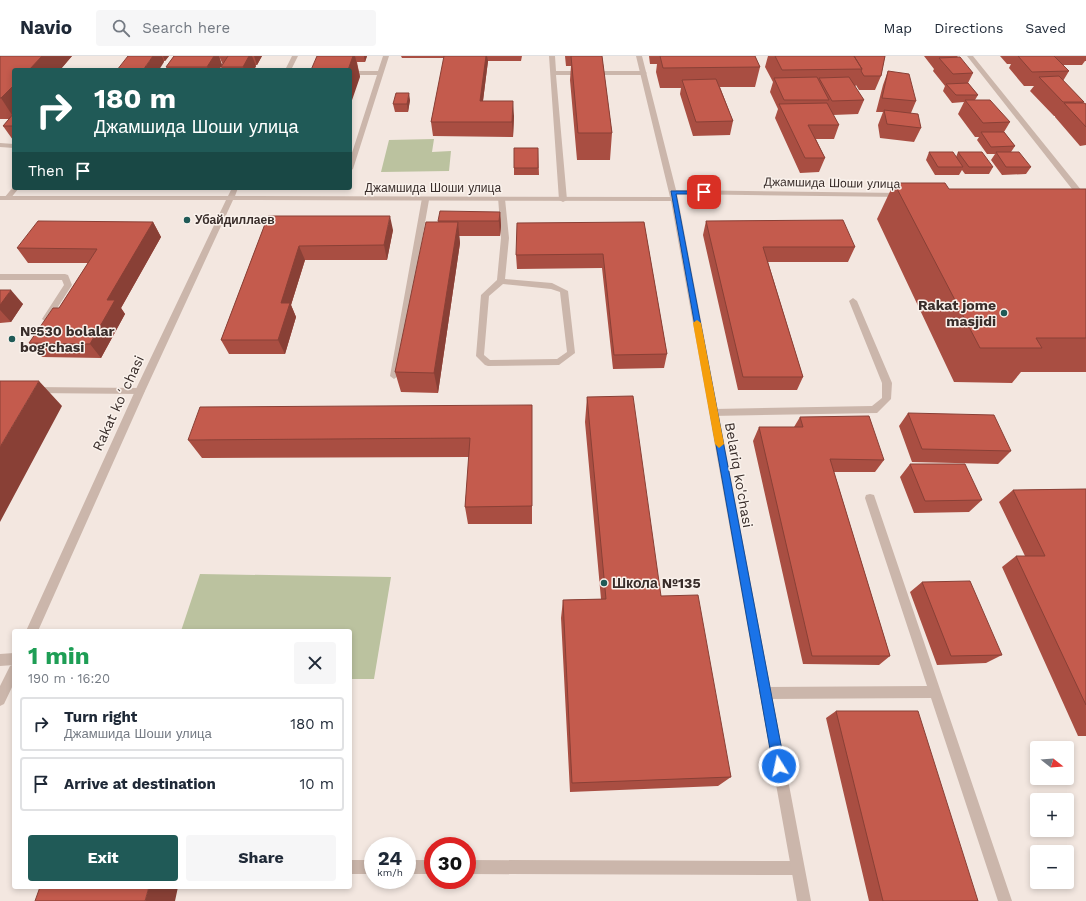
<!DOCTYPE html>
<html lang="en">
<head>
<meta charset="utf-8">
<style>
  body { margin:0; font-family:"Work Sans",sans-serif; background:#f6f6f7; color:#1f2937; height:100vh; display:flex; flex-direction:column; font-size:15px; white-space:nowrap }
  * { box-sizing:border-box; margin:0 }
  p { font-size:13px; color:#747a83 }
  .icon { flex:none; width:22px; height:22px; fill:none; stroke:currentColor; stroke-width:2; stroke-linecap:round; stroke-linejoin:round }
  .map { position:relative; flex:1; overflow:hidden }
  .details { position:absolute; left:12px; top:573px; width:340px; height:260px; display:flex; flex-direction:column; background:#fff; border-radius:4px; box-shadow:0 2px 6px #0003 }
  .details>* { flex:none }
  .hud { position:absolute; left:12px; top:12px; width:340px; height:122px; border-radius:4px; box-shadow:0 2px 6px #0003; background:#205a57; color:#fff; overflow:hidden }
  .needle { width:26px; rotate:107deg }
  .fabs { position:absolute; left:1030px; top:685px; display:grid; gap:8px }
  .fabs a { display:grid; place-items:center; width:44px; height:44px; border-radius:4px; background:#fff; box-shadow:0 2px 6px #0003; font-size:20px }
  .speed { position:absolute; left:364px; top:781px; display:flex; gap:8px; font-size:20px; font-weight:700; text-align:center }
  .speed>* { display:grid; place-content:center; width:52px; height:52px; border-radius:50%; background:#fff; box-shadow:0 2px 6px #0003; line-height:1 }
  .speed small { font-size:10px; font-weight:400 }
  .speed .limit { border:6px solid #d22; background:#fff; color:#111 }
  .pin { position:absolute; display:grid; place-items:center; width:34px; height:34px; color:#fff; margin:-17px; border-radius:8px; box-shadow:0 2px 6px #0006 }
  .me { position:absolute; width:44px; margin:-22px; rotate:350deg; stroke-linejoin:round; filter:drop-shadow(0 0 3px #0008) }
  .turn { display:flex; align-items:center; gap:14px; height:84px; padding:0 16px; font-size:18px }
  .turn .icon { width:52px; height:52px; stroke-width:2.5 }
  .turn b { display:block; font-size:28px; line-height:34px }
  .then { display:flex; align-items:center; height:38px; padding:0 16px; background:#0003; gap:8px; font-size:15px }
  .round { display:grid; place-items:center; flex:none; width:42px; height:42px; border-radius:4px; background:#f6f6f7 }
  .overview { display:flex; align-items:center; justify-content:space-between; height:68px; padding:0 16px }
  h1 { font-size:24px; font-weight:700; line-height:30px; color:#1e9e55 }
  .action { display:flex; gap:8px; margin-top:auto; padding:8px 16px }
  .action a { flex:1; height:46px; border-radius:4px; background:#205a57; color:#fff; font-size:16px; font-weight:700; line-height:46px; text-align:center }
  .action a+a { background:#f6f6f7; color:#1f2937 }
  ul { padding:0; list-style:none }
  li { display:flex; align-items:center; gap:12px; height:54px; margin:0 8px 6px; padding:0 8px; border:2px solid #e0e1e3; border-radius:4px }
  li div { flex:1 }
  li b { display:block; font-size:15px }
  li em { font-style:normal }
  header { display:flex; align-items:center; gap:24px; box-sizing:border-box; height:56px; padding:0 20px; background:#fff; border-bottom:1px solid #e0e1e3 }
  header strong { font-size:19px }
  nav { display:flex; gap:22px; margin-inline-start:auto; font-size:14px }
  .search { width:280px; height:36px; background:#f6f6f7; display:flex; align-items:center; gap:10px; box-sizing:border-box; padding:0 14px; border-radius:4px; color:#747a83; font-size:15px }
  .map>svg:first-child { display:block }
  .green { fill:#bbc29f }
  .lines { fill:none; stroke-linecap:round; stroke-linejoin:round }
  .service { fill:#cbb6ab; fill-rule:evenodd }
  .minor { fill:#cbb6ab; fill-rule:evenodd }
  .wall { fill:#a94e42 }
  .shaded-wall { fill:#894036 }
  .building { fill:#c45b4d; stroke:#894036 }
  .route { fill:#1a73e8; stroke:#114b97 }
  .slow { fill:#f59e0b }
  .poi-dot { fill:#205a57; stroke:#faf2ec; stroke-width:1.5 }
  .labels { text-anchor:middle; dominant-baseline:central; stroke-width:3; stroke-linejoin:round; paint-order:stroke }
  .far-street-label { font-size:12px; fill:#392d2a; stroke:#faf2ec }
  .far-poi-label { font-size:12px; font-weight:bold; fill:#392d2a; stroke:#faf2ec; text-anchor:start }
  .poi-label { font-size:14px; font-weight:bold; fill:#392d2a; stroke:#faf2ec; text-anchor:start }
  .street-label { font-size:14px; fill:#392d2a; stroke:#faf2ec }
</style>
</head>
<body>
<header>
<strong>Navio</strong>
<div class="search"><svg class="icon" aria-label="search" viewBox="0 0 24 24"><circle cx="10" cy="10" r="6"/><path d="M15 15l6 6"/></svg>Search here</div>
<nav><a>Map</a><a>Directions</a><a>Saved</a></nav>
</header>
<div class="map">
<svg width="1086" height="845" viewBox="0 0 1086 845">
  <rect width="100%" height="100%" fill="#f3e7e0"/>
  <path class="green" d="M434,83L432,96L451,95L449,115L381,116L389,84Z
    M200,518L391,521L374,623H350V575H181Z"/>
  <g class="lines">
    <path class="service" d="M383,0H389L353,113L350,115V103L377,19H350V15H378Z
      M549,0H555L556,15H644L647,17L644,19H556L567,144L563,146L559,144Z
      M0,87L14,88V92L0,91Z
      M14,130V132H19L10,143H6L4,142Z
      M498,141L505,143L509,182L505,223L552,227L568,235L575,297L559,309L488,310L485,309L476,300L481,239L497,224L501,182ZM503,228L551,233L560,236L567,296L557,303L490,304L484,299L489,240Z
      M422,142L429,144L398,320L394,323L390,320Z
      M0,218H65L68,219L72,229L49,265L46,266L42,263L64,229L62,224H0Z
      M853,242L857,245L892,327L891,343L877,357L711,360L709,357L714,353L872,350L882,342V327L849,245Z
      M34,331L140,332L145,335L140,338L34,337L29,334Z
      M870,438L874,439L875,442L1012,845H998L931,642L765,643L761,641L759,637L761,633L765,631L927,630L865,442L866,439Z
      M14,597V609L0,610V598Z
      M350,804H373V818H350Z
      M407,804H433V818H407Z
      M467,804L797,805L802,807L804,812L802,817L797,819L467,818Z"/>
    <path class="minor" d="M292,0H298L291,14H285Z
      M636,0H642L676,134L901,137L905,139L901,141L677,138L811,845H797L671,145L233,144L145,335L38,575H26L135,335L226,144H0V140H228L232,132H238L235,140L670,141Z
      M967,0H973L1086,140V147H1083Z
      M14,608V627L4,648L0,650V630L10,610Z"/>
  </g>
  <path class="wall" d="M0,0H72L60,14H14V84H13L3,70L9,63H0Z
    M128,0H169L165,5H164V6Z
    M174,0H219L222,9L219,14H168L166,11Z
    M219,0H262L257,9H255L256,10L254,14H223L221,11L223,9Z
    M317,0H367L365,6H357L360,21Z
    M401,0H522L521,5H488L483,45L514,60L513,81L433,80L431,66L444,2H402Z
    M565,0H602L612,77L610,104H577L570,24L571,10H566Z
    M649,0H755L760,11L755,31H720L733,65L730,79L693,80L680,38L681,32H660L656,16L657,8H650Z
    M768,0H885L881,20L875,34H859L856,29L855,31L864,44L858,58L833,59L839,69L834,83H816L825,102L819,116L800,117L775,62L778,53L770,36L773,26L765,11Z
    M924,0H958L957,1L973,17L968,27L978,39L975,44L1010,66L1004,76L1015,90L1011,96L1031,111L1026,118L1002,119L991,104L995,98H987L977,84L979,81H975L958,58L964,46L952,47L943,35L945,30L933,15L934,13Z
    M1000,0H1086V5H1085L1082,9H1062L1069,15L1063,25L1084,46L1083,47L1086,48V89L1080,90L1055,61V60H1054L1030,35L1034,30H1024L1009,12L1011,8H1007Z
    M888,15L916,45L911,57L921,72L914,86L880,82L878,69L883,56H876L883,29Z
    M410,44L408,56H395L393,48Z
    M538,92L539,119H514V112Z
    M929,96L956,101L958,96L993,111L989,118H965L962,114L959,119H935L926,104Z
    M894,127L949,133H1086V316H1021L1012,327L954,326L877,163Z
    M278,132H312L311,134H278Z
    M500,156L501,170L500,180H459L460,187L438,337L401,336L395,316L438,165Z
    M268,160L393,174L387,204H305L291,249L296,261L285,298H229L221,284Z
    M706,165L855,191L848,206H768L803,321L797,334H738L703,179Z
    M153,166L161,181L121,252L125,258L101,302L42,301L29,287L59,252L88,207H28L17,192Z
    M644,166L667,298L664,312L613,313L602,212L517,213L516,199Z
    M0,234L23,248L11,266L0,267Z
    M587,341L661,540L731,721L718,730L570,736L561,562L563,544L601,543L585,366Z
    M908,357L1011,395L998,408L912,406L899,370Z
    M800,361L884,404L875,416H834L890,600L879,609L803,608L753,385L759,371H794Z
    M532,368V468H468L465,451L469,401L202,402L188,384Z
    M910,408L982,444L969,456L914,457L900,421Z
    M1086,433V680H1078L1002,511L1016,500H1025L999,446L1013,434Z
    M922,526L1002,599L986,607L937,609L910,536Z
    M836,655L978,845H869L826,662Z"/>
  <path class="shaded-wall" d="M42,0H72L60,14H29Z
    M153,0H162L164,6L159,14H143Z
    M163,0H169L165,5Z
    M214,0H219L222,9L219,14H208L207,11Z
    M249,0H252L256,10L254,14H244L243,11Z
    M254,0H262L257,9Z
    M353,0H355L360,21L350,50V14H348Z
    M364,0H367L365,6Z
    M486,0H487L488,5L481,60L480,45Z
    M14,29V62L1,42Z
    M409,37L410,44L408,56L407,48Z
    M513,45L514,60L513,81L512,66Z
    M500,156L501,170L500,180L499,165Z
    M390,160L393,174L387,204L384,189Z
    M153,166L161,181L121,252L125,258L101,302L90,288L107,244Z
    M458,166L460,187L438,337L434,317Z
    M299,190L305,204L291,249L296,261L285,298L278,284L281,247Z
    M11,234L23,248L11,266L0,254V249Z
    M39,325L62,350L0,466V391Z
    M149,831H178L175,845H145Z"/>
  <path class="building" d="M0,0H42L29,14H14V29L1,42H0Z
    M128,0H153L143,14H117Z
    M174,0H214L207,11H166Z
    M228,0H249L243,11H221Z
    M317,0H353L348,14H311Z
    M444,0H486L480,45H513L512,66H431Z
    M571,0H602L612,77H578Z
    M660,0H755L760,11L663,12Z
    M775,0H854L862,13L782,14Z
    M854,0H885L881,20H864L861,15L862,13Z
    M1018,0H1054L1069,15L1032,16Z
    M960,1L973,17L953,18L939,2Z
    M888,15L909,18L916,45L882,42Z
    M1059,20L1084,46H1063L1039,21Z
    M817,21L829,44H784L774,22Z
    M849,21L864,44L832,45L819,22Z
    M716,23L733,65L696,66L682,24Z
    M968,27L978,39H956L946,28Z
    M396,37H409L407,48H393Z
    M965,44H990L1010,66L983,67Z
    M827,47L839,69H808L825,102H805L779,48Z
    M1064,47H1084L1086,48V71Z
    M884,54L918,58L921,72L887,68Z
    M14,57V70H3Z
    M981,76H1004L1015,90L991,91Z
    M514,92H538V112H514Z
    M929,96H953L963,111H938Z
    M958,96H982L993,111H969Z
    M996,96H1019L1031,111H1006Z
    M894,127H945L949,133H1086V282H1036L1042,292H980Z
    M440,155L500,156L499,165H438Z
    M268,160H390L384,189L299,190L281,247H290L278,284H221Z
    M843,164L855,191H763L803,321H743L706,165Z
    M38,165L153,166L107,244H115L90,288L29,287L53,252H59L97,193L17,192Z
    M426,166H458L434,317L395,316Z
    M644,166L667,298L614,299L603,198L516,199L517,167Z
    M0,234H11L0,249Z
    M0,325H39L0,391Z
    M633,340L661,540L698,539L731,721L572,727L563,544L606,543L587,341Z
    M532,349V450L465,451L470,382L188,384L200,351Z
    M908,357L994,359L1011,395L922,393Z
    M869,360L884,404L830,403L890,600H812L759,371H803L800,361Z
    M910,408H965L982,444L925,445Z
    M1086,433V649L1016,500H1045L1013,434Z
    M970,525L1002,599L951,600L922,526Z
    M836,655H918L978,845H883Z
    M40,831H149L145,845H35Z"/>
  <path class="route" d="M671,135H704L707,136L704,138H676L785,710L783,714L779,716L775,714L773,710Z"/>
  <path class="slow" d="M697,264L701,267L724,388L719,392L715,388L693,267Z"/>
  <g class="poi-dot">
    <circle cx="187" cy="164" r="4"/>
    <circle cx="1004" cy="257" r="4"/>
    <circle cx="12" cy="283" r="4"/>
    <circle cx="604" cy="527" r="4"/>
  </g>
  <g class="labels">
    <g class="far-street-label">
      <text transform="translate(832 127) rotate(1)">Джамшида Шоши улица</text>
      <text x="433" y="132">Джамшида Шоши улица</text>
    </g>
    <g class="far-poi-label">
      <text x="195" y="164">Убайдиллаев</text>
    </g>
    <g class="poi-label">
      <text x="996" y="249" text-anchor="end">Rakat jome<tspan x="996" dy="16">masjidi</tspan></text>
      <text x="20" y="275">№530 bolalar<tspan x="20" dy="16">bog'chasi</tspan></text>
      <text x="612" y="527">Школа №135</text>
    </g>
    <g class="street-label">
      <text transform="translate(118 347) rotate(-65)">Rakat koʻchasi</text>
      <text transform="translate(739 419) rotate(80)">Belariq ko'chasi</text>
    </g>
  </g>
</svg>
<div class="fabs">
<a><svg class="needle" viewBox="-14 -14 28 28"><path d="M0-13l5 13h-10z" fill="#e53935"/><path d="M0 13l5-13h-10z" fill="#747a83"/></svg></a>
<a>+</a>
<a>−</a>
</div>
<div class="speed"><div>24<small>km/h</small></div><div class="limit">30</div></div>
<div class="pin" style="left:704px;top:136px;background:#d93025"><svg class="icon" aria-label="arrive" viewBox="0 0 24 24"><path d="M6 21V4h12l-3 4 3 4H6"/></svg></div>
<svg class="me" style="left:779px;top:710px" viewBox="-20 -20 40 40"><circle r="17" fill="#1a73e8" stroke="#fff" stroke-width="3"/><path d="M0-11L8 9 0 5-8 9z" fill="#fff"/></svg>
<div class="hud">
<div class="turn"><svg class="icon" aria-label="right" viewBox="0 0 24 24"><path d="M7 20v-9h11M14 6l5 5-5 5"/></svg><div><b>180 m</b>Джамшида Шоши улица</div></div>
<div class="then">Then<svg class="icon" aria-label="arrive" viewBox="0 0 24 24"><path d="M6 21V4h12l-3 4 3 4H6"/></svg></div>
</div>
<section class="details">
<div class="overview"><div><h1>1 min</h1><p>190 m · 16:20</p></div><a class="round"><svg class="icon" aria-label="close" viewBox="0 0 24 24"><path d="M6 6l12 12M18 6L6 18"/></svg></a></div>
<ul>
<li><svg class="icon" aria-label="right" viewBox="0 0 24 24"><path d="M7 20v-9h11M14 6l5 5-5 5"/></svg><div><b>Turn right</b><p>Джамшида Шоши улица</p></div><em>180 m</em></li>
<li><svg class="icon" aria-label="arrive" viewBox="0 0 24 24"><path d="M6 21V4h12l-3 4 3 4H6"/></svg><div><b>Arrive at destination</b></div><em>10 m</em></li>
</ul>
<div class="action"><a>Exit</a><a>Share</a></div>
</section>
</div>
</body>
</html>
